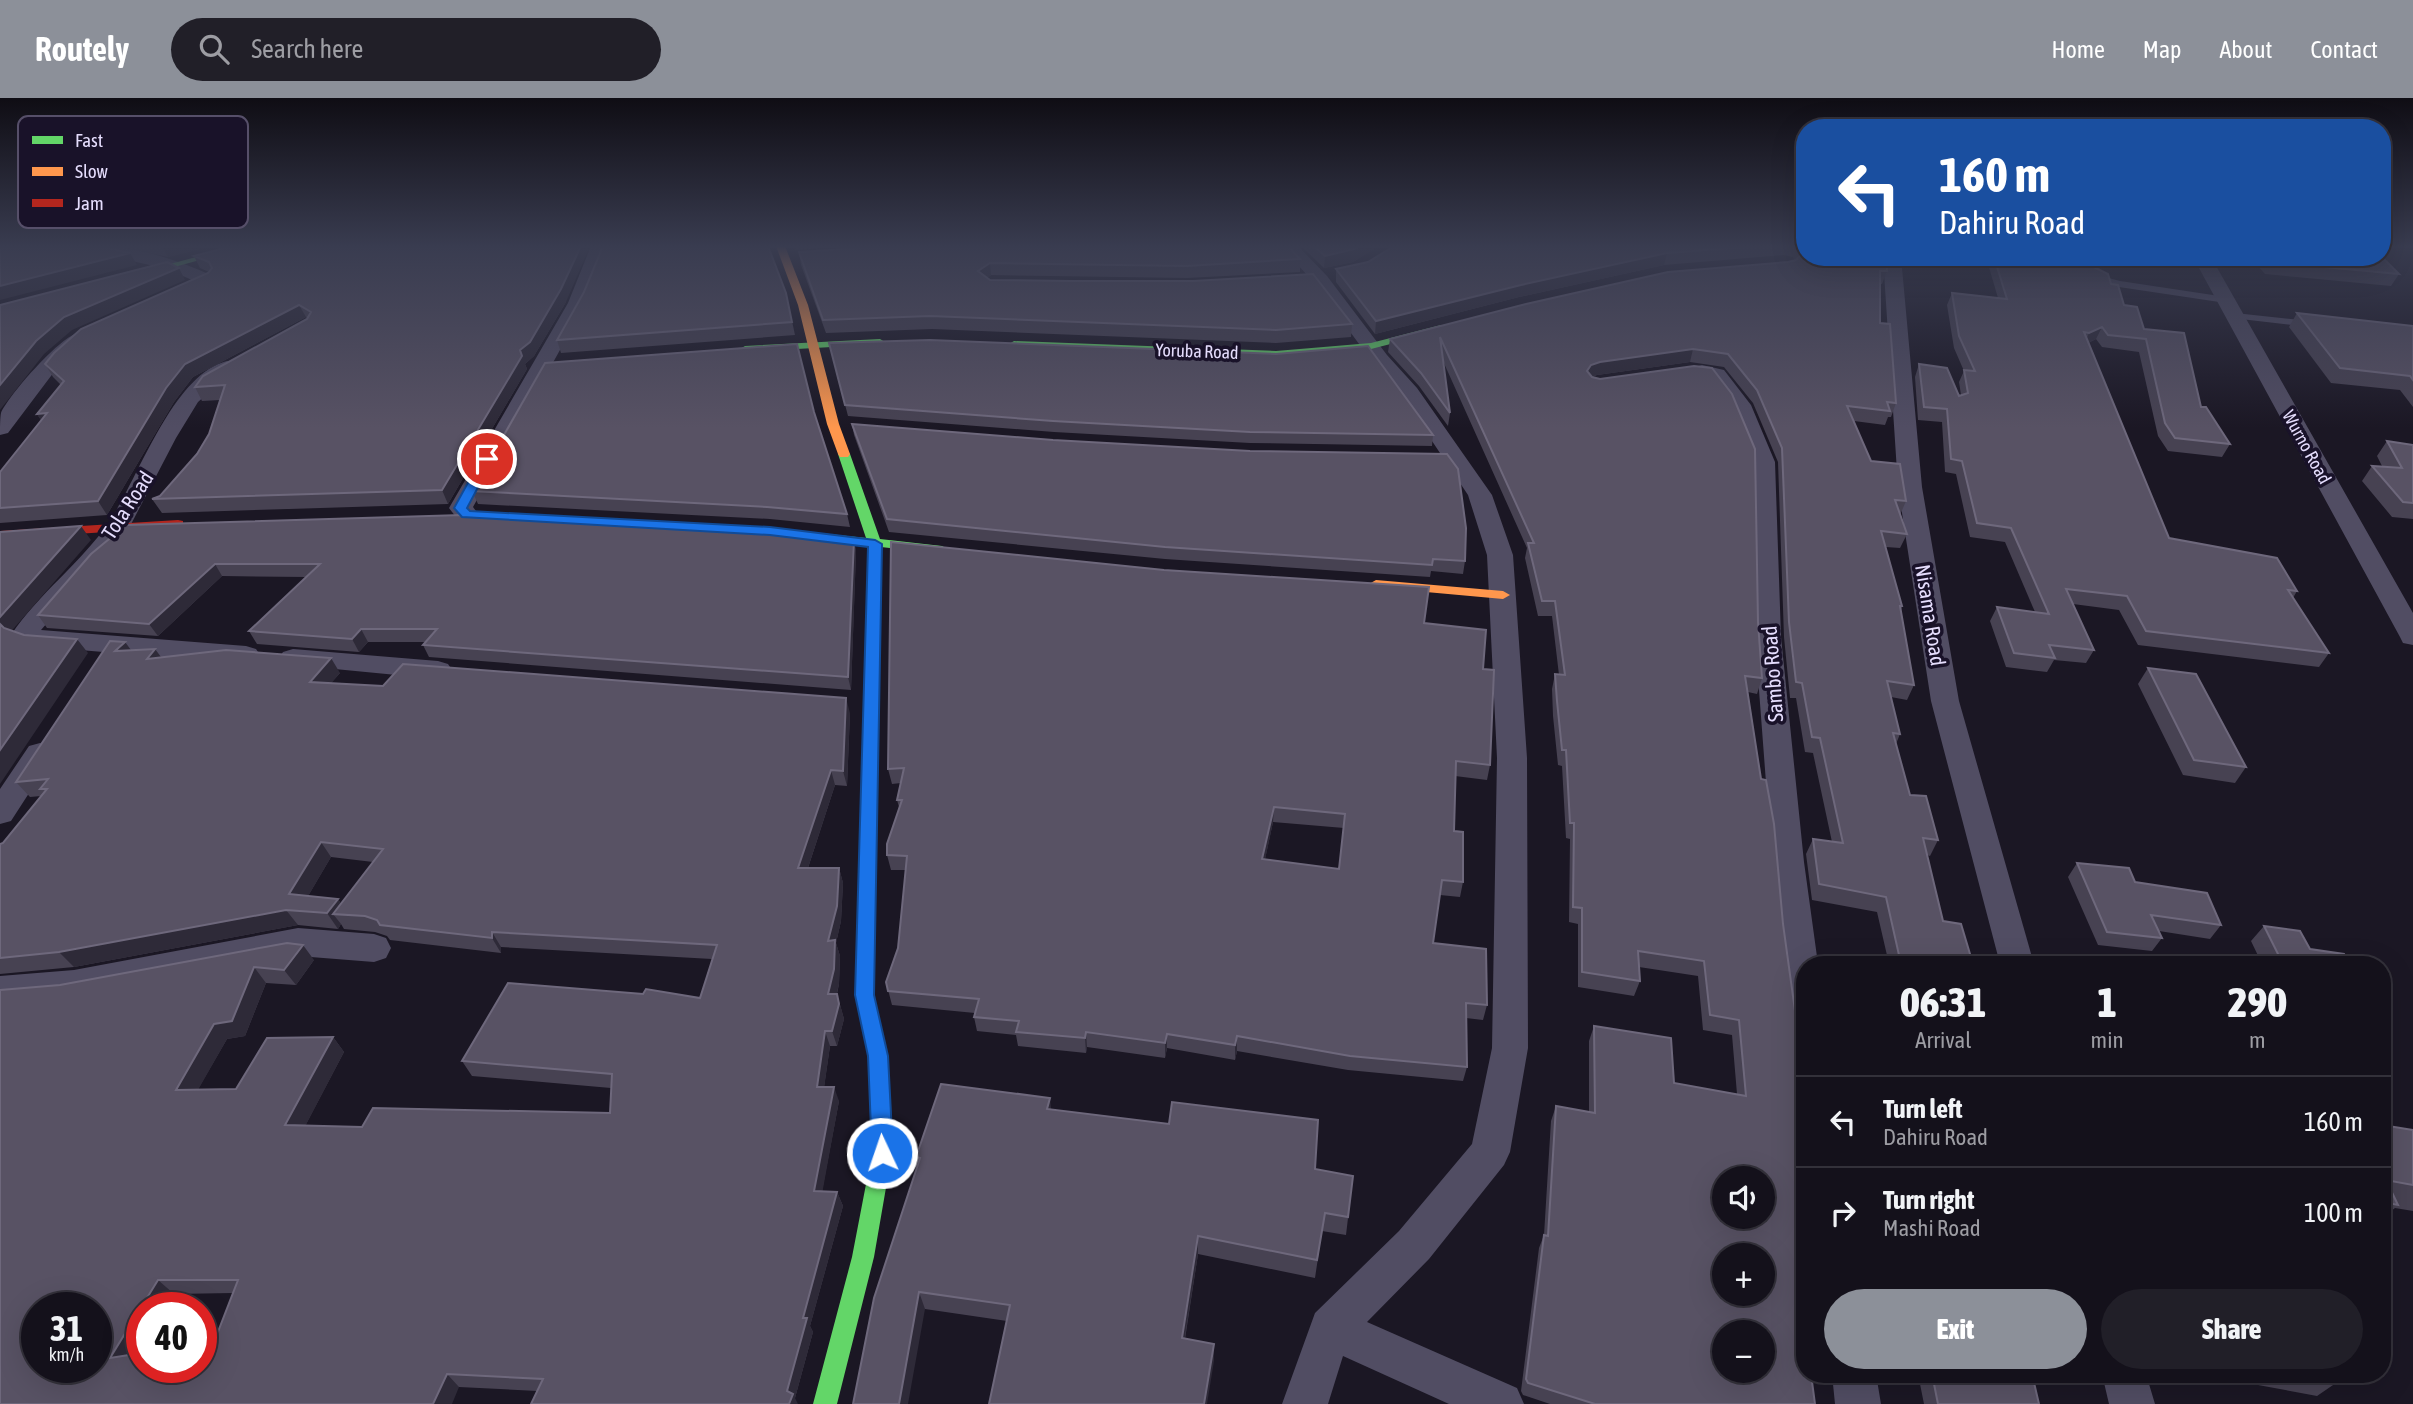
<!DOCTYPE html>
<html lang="en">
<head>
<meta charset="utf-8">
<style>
  body { margin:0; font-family:"Asap Condensed",sans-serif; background:#211f28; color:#f1f3f6; height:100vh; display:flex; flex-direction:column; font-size:26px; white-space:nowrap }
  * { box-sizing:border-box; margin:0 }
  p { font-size:23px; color:#9d9da3 }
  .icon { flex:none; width:38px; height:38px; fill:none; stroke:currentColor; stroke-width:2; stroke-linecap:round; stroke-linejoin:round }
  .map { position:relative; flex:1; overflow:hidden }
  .drawer { position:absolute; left:1796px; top:858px; width:595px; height:427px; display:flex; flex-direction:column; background:#14111b; border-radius:28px; box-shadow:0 7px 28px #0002,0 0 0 2px #33313a }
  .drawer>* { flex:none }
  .banner { position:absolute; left:1796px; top:21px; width:595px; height:147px; border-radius:28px; box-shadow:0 7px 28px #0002,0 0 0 2px #33313a; background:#1a4fa0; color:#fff; overflow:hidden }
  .controls { position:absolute; left:1712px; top:1068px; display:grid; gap:14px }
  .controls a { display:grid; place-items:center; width:63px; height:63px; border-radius:50%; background:#14111b; box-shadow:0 7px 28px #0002,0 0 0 2px #33313a; font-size:35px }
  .speed { position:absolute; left:21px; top:1194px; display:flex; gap:14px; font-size:35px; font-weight:700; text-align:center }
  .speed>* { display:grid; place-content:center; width:91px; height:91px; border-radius:50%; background:#14111b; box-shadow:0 7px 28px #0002,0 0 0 2px #33313a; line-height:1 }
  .speed small { font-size:18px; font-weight:400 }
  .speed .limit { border:10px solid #d22; background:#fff; color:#111 }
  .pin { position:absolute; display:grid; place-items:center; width:60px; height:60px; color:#fff; margin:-30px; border:4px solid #fff; border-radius:50%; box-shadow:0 2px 7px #0007 }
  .me { position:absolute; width:77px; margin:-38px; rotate:357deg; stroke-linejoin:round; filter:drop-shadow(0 0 5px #0008) }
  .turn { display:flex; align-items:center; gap:24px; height:147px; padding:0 28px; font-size:32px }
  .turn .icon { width:91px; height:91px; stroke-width:2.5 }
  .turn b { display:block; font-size:49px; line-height:60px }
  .eta { display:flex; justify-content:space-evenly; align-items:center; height:119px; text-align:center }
  .eta b { font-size:42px; font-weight:800; line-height:49px }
  .button { display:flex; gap:14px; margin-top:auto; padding:14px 28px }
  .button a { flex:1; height:80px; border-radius:42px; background:#8c9099; color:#fff; font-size:28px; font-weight:800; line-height:80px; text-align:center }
  .button a+a { background:#211f28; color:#f1f3f6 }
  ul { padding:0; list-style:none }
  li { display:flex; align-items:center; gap:21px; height:91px; padding:0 28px; border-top:2px solid #33313a }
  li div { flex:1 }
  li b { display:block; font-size:26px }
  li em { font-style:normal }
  header { display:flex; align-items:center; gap:42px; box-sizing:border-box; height:98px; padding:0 35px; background:#8c9099; color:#fff }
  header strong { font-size:33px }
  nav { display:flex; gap:38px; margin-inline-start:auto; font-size:24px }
  .search { width:490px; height:63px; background:#211f28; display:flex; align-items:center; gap:18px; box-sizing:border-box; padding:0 24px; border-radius:38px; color:#9d9da3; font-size:26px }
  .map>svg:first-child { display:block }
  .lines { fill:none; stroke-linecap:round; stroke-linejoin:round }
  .lane { fill:#514d63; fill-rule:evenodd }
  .street { fill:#514d63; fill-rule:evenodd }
  .fast { fill:#63d668; fill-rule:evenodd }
  .slow { fill:#ff974d; fill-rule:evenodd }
  .jam { fill:#b3261e; fill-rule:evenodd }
  .wall { fill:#474252; fill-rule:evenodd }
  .shaded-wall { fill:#2e2a38 }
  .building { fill:#585264; stroke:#6e687c; stroke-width:2; fill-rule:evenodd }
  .route { fill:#1a73e8; stroke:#114b97; stroke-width:2 }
  .labels { text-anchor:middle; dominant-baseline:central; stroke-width:7; stroke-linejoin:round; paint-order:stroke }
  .far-street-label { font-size:18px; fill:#e5ddfd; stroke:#191229 }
  .street-label { font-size:21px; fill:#e5ddfd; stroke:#191229 }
  .key { fill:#191229; stroke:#564f69; stroke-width:2 }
  .key-label { font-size:19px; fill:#e5ddfd }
</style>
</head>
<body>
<header>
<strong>Routely</strong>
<div class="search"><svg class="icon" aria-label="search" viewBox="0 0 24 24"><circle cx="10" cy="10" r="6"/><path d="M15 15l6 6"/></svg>Search here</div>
<nav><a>Home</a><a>Map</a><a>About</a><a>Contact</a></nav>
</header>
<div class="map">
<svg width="2413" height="1306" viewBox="0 0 2413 1306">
  <rect width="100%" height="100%" fill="#1b1724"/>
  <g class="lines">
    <path class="lane" d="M2093,176L2120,183L2226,199L2230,202L2226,205L2119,189L2090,181L2089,179Z
      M2235,215L2310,223L2315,226L2310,229L2232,220V216Z"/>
    <path class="street" d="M81,148C126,144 173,160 213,178L216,182L213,186L182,200H168L166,196L168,192L192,182L167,171L84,152Z
      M591,148H609L586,205L473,409L479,417L476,422C462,425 457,421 449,410L568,205Z
      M1281,148H1298L1327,178L1387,257L1417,290L1492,397L1513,457L1527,660L1528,950L1510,1054L1504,1067L1429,1161L1367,1224L1517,1290L1524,1306H1449L1343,1258L1328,1306H1282L1315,1215L1399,1133L1472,1046L1492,950L1497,660L1487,457L1468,397L1402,298L1373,265L1315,186Z
      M1883,159H1901L1922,389L1959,603L2034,866H2000L1931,603L1898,389Z
      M2193,159H2211L2413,515V547L2403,545L2400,539Z
      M76,236L83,238L86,242L60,266L8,335L0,337C0,330 0,320 1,315C8,298 59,240 76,236Z
      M227,263L234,265L237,269L198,304L176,340L128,432L41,532L246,548L256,551L260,557L256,563L246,566L32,548L14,543L11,537C39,495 81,465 109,424C139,380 172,277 227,263Z
      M1702,267L1724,272L1751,307L1775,364L1781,539L1804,764L1818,866H1804V910L1791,905L1786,895L1772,764L1755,539L1753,364L1730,308L1710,281L1695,277L1692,273L1695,269Z
      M293,551L438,563L448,566L452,572L448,578L438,581L283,566L279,560L283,554Z
      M40,645L51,648L55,655L11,723L0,726V691L29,648Z
      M298,830L374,836L386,840L391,850L386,860L374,864L298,858L74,900L0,906V878L74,872Z
      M1832,1276H1876L1881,1306H1835Z
      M2102,1276H2146L2155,1306H2109Z"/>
    <path class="fast" d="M237,148H251L123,183L118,180Z
      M1441,227L1446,230L1445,232L1371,251L1276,259L1014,249L1009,246L1014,243L1276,253L1371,245Z
      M880,241L885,244L884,246L745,254L740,251L745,248Z
      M844,352L850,356L880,441L942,448L949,452L942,456L881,449L873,897L888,958L892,1055L874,1159L837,1306H813L852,1159L872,1055L868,958L855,897L868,448L801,441L795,437L801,433L866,440L838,356Z"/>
    <path class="slow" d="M776,148H785L808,207L839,326L850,356L848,359H840L838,356L827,326L798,207Z
      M1376,482L1503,493L1510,497L1503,501L1371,489L1369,486Z"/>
    <path class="jam" d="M178,422L183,423V429L0,441V433Z"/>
  </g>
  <path class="wall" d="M116,148H212L168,159Z
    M793,148H855L795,152Z
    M1301,148H1379L1353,164L1324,170Z
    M1394,148H1804L1887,173L1882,186H1880V225L1896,305L1891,319H1888L1885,327L1854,323L1871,363L1906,403L1900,417L1907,436L1900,450L1886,449L1902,508L1901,512L1914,587L1907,602L1891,599L1900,636L1896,646L1910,697L1938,742L1930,758L1927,757L1943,823L1973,866H1889L1877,814L1812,802L1806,756L1813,741L1832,744L1813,655L1805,654L1796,600H1790L1784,539L1778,364L1753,305L1724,269L1690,264L1597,277L1592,279L1758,524L1762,580L1757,596L1748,594L1783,826L1804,978V1088L1799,1087L1804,1131V1219L1803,1218L1815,1306H1550L1523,1297L1521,1293L1539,1150L1544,1137L1551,1023L1556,1008L1589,1014V943L1594,928L1674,985L1737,996L1732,937L1703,932L1698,878L1639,869L1640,883L1634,898L1578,889V826L1569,824L1570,741L1566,740L1562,668L1558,667L1553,618L1552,591L1555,576L1559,577L1552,518H1538L1525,460L1527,450L1443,263L1450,315L1448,328L1419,288L1388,254L1390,241L1795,163L1793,159L1784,157L1664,167L1519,199L1375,236L1336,184V171L1368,164Z
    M799,154L1300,161V174L1187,180L991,177L987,180L990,182L1352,226L1351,239L1276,245L932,231L826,235L801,167Z
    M194,158L566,204L534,258L525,266L527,271L448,406L162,415L152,401L160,398L197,356L209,336L220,302L202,303L195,289L307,221L306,219L193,279L174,304L107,417L0,425V374L41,322L37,316L61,287L53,279L45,266L208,175L209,174L200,170Z
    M1986,159H2101L2103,163L2099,172L2111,186L2124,207L2144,231L2201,309L2230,346L2222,359L2168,353L2158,338L2139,254L2102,249L2096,241L2088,245L2169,440L2297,493L2293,500L2329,555L2319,569L2138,547L2119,512L2073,506L2094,552L2086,565L2054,562L2047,574L2006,569L1990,523L1997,509L2035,514L2005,444L1970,439L1956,376L1945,374L1942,324L1918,322L1915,279L1919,266L1959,298L1961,297L1959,284L1964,273L1954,250L1947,207L1952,195L1998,200Z
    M2250,159H2382L2399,176L2391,188L2265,176Z
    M584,194L786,195L795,237L561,255L557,242Z
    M2297,215L2413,228V309L2400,292L2331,285L2289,229Z
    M829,245L1433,337L1432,348L1250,345L1054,334L848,318Z
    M814,314L847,416L850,429L770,421L478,406L472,393Z
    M852,326L1465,463L1463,476L1431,473L1430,479L1165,461L889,434L854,337Z
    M2387,343L2413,347V421L2392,419L2362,383L2372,368H2382L2377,358Z
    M854,442L856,454L851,592L429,559L423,547L426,544H368L359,554L257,546L249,533L307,479L222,478L158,538L47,530L38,517L91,456Z
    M1424,525L1483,571L1490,667L1487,682L1455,678L1454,733L1463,784L1460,799L1440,797L1433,845L1487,907L1483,922L1466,920L1467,969L1463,983L1348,972L1237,953L1235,962L1167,950L1165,960L1087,949L1086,955L1018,948L1016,937L977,933L974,919L975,915L892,907L886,884L898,850L906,772H891L887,757L899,709L897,702L901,685L892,686L888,671ZM1273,724L1344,730L1339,771L1265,761Z
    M125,544L131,552L155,551L161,559L340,575L331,585L850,615L847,688L835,687L808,770H839L843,785L841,823L836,845L840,858L839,886L837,896L844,921L837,948H830L824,989L839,1003L822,1093L837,1094L843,1108L810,1228L813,1234L795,1300L537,1293L459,1289L0,1306L60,887L314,862L296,887L266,885L245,938L227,941L198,991H236L333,939L344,954L305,1028L362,1029L610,1015L611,990L472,978L462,963L700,900L712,861L501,849V855L390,842L387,838L375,834L344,831L341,826L338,831L298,827L74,869L0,876V746L3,745L41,698L30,699L16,684ZM331,759L373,764L341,806L338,801L308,798ZM233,1195L214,1244L138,1256L142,1209H166L174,1196Z
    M2148,570L2246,669L2235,685L2183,677L2138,586Z
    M2077,765L2135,784L2221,827L2210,841L2159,833L2162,840L2152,853L2098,847L2068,779Z
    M2264,828L2310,851L2349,866H2262L2251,843Z
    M1051,1012L1315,1071L1353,1078L1346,1137L1322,1133L1315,1180L1198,1156L1185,1241L1214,1246V1263L1007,1223L925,1211L874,1200L918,1067L916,1059Z
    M2382,1027L2413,1032V1113L2395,1110L2382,1120Z
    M1918,1276H2032L2039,1306H1924Z
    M2254,1276H2332L2336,1285L2317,1298L2258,1287Z"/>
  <path class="shaded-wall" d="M162,148H212L168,159Z
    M581,148H590L566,204L534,258L525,266L527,271L448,406L442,392L520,252Z
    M1360,148H1379L1353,164L1324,170L1325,158Z
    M130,155L137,167L0,202V188Z
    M1667,155L1664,167L1519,199L1375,236L1376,223L1521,187Z
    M990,165L991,177L980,185L978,173Z
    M179,170L185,182L72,232L44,256L0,312V287L36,243L64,219Z
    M299,207L306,219L193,279L174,304L107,417L98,403L166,290L185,266Z
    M2102,229L2096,241L2084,247L2089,235Z
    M1693,251L1690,264L1597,277L1588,280L1587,273L1591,267L1600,264Z
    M47,315L46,330L37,316Z
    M81,428L91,442L8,537L0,526V519Z
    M854,442L856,454L851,592L848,579Z
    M215,466L222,478L158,538L149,526Z
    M361,531L368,544L359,554L352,541Z
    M77,541L88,555L0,686V652Z
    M125,544L136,559L115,553Z
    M155,551L166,566L147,561Z
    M331,560L340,575L319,599L310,584Z
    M846,600L850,615L847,688L843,673Z
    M831,672L835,687L803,785L798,770Z
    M1274,709L1273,724L1262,776V761Z
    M321,744L331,759L300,812L289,796Z
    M839,770L843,785L841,823L836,845L840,858L839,886L833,911L828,896V843Z
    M338,801L348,817L333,816L341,826L338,831L327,815Z
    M286,812L298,827L74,869L59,854Z
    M492,834L501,849V855L492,840Z
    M303,847L314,862L296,887L284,872Z
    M254,869L266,885L245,938L227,941L190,1006L176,992L214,926Z
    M837,896L844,921L837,948L832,933Z
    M825,933L830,948L822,1004L817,989Z
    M1086,934L1087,949L1086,955L1085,940Z
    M1167,936V950L1165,960V945Z
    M1237,938V953L1235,962V947Z
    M333,939L344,954L298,1042L285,1027Z
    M834,989L839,1003L820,1107L814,1093Z
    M1050,1000L1052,1019L1047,1011Z
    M837,1094L843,1108L810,1228L813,1234L795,1300L798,1306H789L787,1293L803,1220Z
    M1198,1138V1156L1182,1257V1240Z
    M158,1182L174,1196L166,1209H142V1250L127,1273L110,1260Z
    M919,1194L925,1211L908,1306H899Z
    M1214,1246V1263L1207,1306H1204Z
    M447,1276L459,1289L452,1306H433Z"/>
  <path class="building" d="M0,148H99L130,155L0,188Z
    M232,148H581L561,191L530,244L520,252L522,258L442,392L152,401L160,398L197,356L209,336L225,287L195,289L203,278L307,221L311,214L299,207L185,266L166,290L98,403L0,410V374L47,315L37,316L64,283L45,266L54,255L81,231L208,175L212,170L209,164L194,158Z
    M603,148H768L786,195L792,224L557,242L584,194Z
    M894,148H1288L1300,161L1187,168L990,165L978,173L990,182L1071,183H1193L1313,176L1352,226L1276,232L930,218L823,222L799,154Z
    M1314,148H1360L1354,151L1325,158Z
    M1394,148H1758L1667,155L1521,187L1376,223L1336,171L1368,164Z
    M1797,148H1804V159H1886L1887,173H1880V225L1890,226L1896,305L1887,304L1890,313L1847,308L1871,363L1900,366L1906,403L1895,402L1907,436L1881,433L1902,508H1900L1914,587L1887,583L1900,636L1893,635L1910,697L1926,698L1938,742L1923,740L1943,823L1961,826L1973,866H1901L1886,799L1819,786L1813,741L1843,745L1820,640L1812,639L1802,585L1796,584L1789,524L1782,350L1757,292L1728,256L1693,251L1600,264L1591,267L1587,273L1592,279L1600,281L1694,268L1712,270L1732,296L1755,351L1758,524L1762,580L1745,578L1761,681L1766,682L1774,726L1783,826L1804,978V1072L1796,1071L1804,1131V1203H1801L1804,1229V1276H1811L1815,1306H1595L1528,1285L1526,1281L1544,1137L1548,1138L1556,1008L1595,1015L1594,928L1671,940L1674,985L1746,998L1739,922L1710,917L1704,863L1638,853L1640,883L1582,874V810L1573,809L1574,725H1570L1566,652H1562L1557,603L1555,576L1565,577L1555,503H1542L1528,445H1534L1440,239L1450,315L1421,275L1390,241L1526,206L1668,174L1788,164L1796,162L1802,156ZM1724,1080H1762V1118H1724ZM1724,1157H1762V1195H1724ZM1724,1234H1762V1272H1724Z
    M1994,159H2073L2108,176L2111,186L2118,187L2124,207L2137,209L2144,231L2184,235L2201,309H2206L2230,346L2175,340L2165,325L2146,241L2108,237L2102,229L2089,235L2084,234L2169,440L2277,460L2297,493L2288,492L2329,555L2146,533L2127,498L2066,491L2094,552L2049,547L2055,560L2014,555L1997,509L2049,516L2011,430L1977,425L1962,363L1951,361L1947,311L1924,309L1919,266L1947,270L1959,298L1968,295L1964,272L1975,273L1959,238L1952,195L2007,201Z
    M2267,159H2382L2399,176L2271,164Z
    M167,164L179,170L64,219L36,243L0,287V207Z
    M2297,215L2413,228V282L2410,278L2340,270Z
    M930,242L1276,256L1368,248L1433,337L1250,334L1053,323L845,307L829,245Z
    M797,246L814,314L847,416L767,409L472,393L545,265Z
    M852,326L1053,342L1250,353L1447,356L1458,371L1466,430L1465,463L1433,461L1432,467L1165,449L887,421Z
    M2387,343L2413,347V405L2403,404L2372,368L2402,370Z
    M462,417L767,432L854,442L848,579L423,547L437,531H361L352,541L249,533L320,466H215L149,526L38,517L91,456L126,427Z
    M81,428L0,519V434Z
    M891,444L1164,472L1429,489L1424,525L1486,532L1483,571L1494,572L1490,667L1456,663L1454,733L1463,734V784L1442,782L1433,845L1486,851L1487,907L1466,905L1467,969L1350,958L1237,938L1235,947L1167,936L1165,945L1086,934L1085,940L1016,934L1019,923L974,919L979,901L888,893L886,884L898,850L907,758L887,757V746L902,702H897L904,670L888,671ZM1274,709L1345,716L1339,771L1262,761Z
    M0,526L4,530L24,537L77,541L0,652Z
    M110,543L125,544L115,553L155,551L147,561L226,552L331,560L310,584L383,588L403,566L846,600L843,673L831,672L798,770H839L837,808L828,843L835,842L834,871L828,896H837L839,906L832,933H825L817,989H834L814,1093L837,1094L803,1220H807L787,1293L793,1296L789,1306H531L543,1281L447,1276L433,1306H0V892L60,887L287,845L303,847L284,872L254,869L232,923L214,926L176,992L236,991L267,940L333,939L285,1027L362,1029L373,1010L610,1015L612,976L462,963L508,885L643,896L646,891L700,900L717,847L492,834V840L380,827L377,822L365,818L333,816L383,751L321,744L289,796L338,801L327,815L286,812L59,854L0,860V746L3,745L47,691H40L48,681L16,684ZM158,1182H238L214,1244L201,1246V1269H142V1255L110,1260ZM37,1209H96V1269H37Z
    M2148,570L2196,576L2246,669L2194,662Z
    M2077,765L2129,770L2135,784L2207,795L2221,827L2151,817L2162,840L2107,834Z
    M2264,828L2300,833L2310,851L2344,856L2349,866H2283Z
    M2382,925L2387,935H2382Z
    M941,986L1050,1000L1047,1011L1169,1026L1172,1004L1318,1022L1315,1071L1353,1078L1348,1119L1325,1115L1317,1162L1198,1138L1182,1240L1214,1246L1204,1306H989L1010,1207L919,1194L899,1306H853L874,1200L920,1060L916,1059Z
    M2382,1027L2413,1032V1087L2386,1082L2398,1107L2382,1104V1047L2388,1048L2382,1035Z
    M1932,1276H2032L2039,1306H1938Z
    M2285,1276H2332L2336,1285Z"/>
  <linearGradient id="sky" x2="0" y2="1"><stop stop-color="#0f0d14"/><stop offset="0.45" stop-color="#393c50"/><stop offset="1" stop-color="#393c50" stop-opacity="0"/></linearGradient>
  <rect width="2413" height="330" fill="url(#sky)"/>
  <path class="route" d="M487,357L493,361L467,410L470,413L770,429L875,442L882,446L874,897L888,958L893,1055L890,1061L882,1064L875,1061L872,1055L868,958L855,897L868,449L770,437L462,419L454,410L481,361Z"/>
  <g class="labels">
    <g class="far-street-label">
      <text transform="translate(1197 253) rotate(2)">Yoruba Road</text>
      <text transform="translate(2307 349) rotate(61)">Wurno Road</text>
    </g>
    <g class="street-label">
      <text transform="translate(127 407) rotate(-57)">Tola Road</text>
      <text transform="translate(1931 517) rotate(81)">Nisama Road</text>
      <text transform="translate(1772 576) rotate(-94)">Sambo Road</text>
    </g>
  </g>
  <rect x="18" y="18" width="230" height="112" rx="10" class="key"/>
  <rect x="32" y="38" width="31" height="8" fill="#63d668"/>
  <rect x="32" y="69" width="31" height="9" fill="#ff974d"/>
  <rect x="32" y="101" width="31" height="8" fill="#b3261e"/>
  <g class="key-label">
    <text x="75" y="49">Fast</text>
    <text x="75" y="80">Slow</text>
    <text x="75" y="112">Jam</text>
  </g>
</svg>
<div class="controls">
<a><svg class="icon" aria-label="sound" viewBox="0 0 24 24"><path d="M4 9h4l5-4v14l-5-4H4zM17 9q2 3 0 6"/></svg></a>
<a>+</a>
<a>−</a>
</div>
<div class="speed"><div>31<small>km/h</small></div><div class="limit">40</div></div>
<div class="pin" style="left:487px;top:361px;background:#d93025"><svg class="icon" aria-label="arrive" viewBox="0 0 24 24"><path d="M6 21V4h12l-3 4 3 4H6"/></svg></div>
<svg class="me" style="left:882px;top:1055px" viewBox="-20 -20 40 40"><circle r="17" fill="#1a73e8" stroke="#fff" stroke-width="3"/><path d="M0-11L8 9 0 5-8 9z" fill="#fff"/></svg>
<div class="banner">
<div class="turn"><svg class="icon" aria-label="left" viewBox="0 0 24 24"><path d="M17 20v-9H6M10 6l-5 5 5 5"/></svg><div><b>160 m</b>Dahiru Road</div></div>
</div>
<section class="drawer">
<div class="eta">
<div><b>06:31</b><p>Arrival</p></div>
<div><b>1</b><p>min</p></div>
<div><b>290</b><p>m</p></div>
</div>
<ul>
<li><svg class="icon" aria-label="left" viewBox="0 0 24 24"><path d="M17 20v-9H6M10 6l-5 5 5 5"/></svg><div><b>Turn left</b><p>Dahiru Road</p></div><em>160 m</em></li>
<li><svg class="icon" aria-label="right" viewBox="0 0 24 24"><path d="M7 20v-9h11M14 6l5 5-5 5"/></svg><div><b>Turn right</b><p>Mashi Road</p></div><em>100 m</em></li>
</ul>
<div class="button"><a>Exit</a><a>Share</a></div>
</section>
</div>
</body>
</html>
